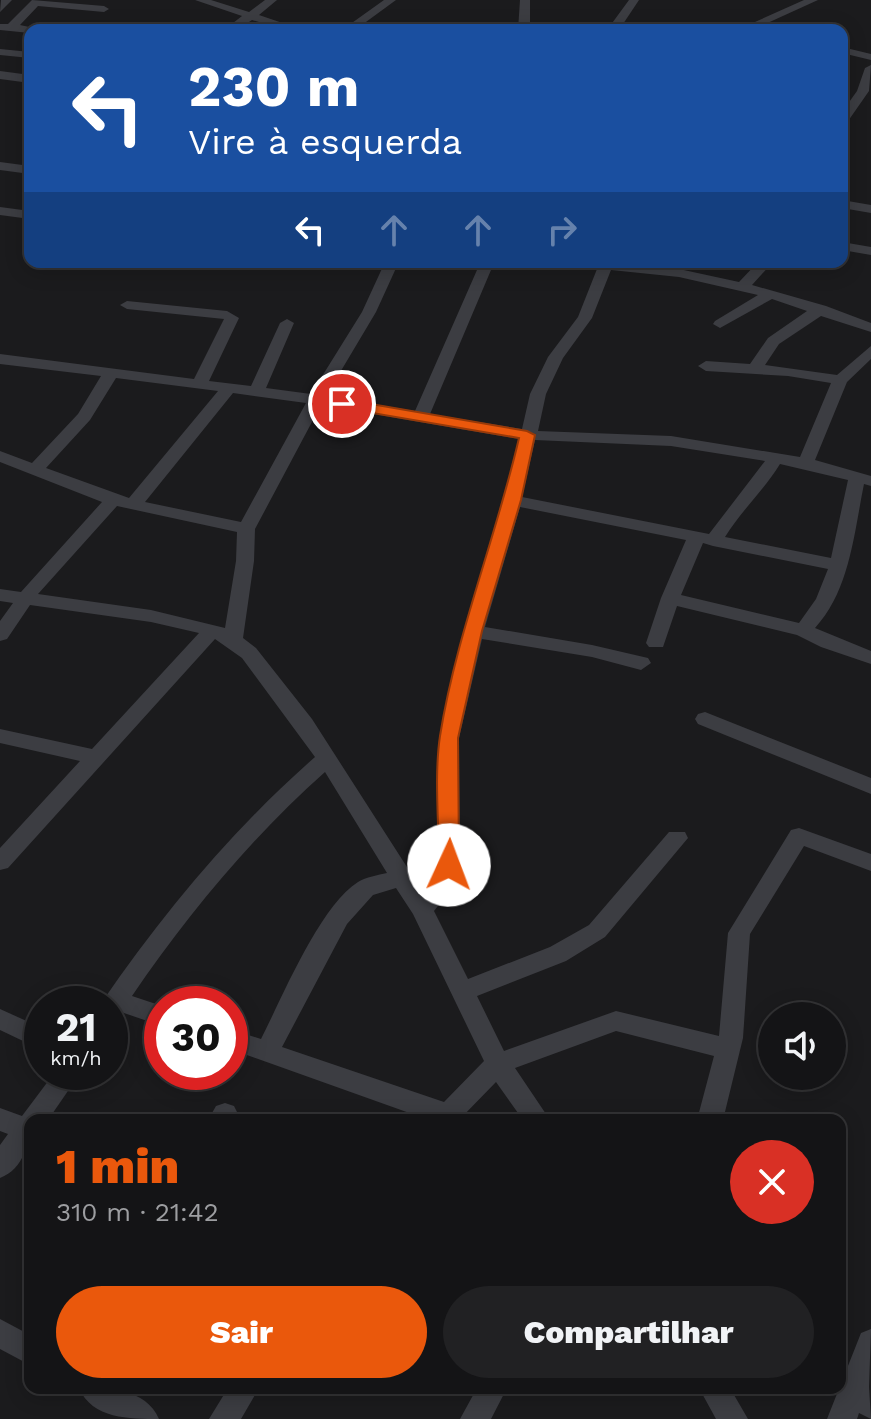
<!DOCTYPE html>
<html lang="pt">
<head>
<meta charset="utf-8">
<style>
  body { margin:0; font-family:"Work Sans",sans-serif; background:#212123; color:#f1f3f6; height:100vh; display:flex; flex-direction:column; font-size:30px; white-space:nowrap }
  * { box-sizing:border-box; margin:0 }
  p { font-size:26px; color:#9d9ea1 }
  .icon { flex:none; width:44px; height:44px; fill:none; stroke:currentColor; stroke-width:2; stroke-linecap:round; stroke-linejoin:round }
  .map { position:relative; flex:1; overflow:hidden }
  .sheet { position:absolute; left:24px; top:1114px; width:822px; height:280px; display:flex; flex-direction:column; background:#141416; border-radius:16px; box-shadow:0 4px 20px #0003,0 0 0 2px #333335 }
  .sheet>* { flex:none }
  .top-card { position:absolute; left:24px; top:24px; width:824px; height:244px; border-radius:16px; box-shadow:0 4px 20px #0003,0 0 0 2px #333335; background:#1a4fa0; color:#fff; overflow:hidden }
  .controls { position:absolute; left:758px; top:1002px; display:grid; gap:16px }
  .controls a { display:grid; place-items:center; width:88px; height:88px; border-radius:50%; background:#141416; box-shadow:0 4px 20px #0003,0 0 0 2px #333335; font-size:40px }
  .speed { position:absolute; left:24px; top:986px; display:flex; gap:16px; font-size:40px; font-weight:700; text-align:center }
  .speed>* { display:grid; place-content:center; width:104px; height:104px; border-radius:50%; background:#141416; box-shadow:0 4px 20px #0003,0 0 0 2px #333335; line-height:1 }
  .speed small { font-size:20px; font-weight:400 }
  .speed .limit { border:12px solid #d22; background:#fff; color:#111 }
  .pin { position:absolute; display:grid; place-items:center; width:68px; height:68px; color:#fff; margin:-34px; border:4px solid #fff; border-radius:50%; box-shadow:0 2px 8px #0007 }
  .me { position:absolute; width:88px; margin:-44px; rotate:2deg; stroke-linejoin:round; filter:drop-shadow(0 0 6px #0008) }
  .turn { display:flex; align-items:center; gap:28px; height:168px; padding:0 32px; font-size:36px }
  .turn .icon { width:104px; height:104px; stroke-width:2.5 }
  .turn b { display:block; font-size:56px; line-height:68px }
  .lanes { display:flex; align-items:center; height:76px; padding:0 32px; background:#0003; justify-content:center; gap:40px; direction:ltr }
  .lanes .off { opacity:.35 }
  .round { display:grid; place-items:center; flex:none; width:84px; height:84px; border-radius:42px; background:#212123 }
  .headline { display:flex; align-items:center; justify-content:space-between; height:136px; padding:0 32px }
  h1 { font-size:48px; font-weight:800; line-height:60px; color:#ea580c }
  .action { display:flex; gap:16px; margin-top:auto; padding:16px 32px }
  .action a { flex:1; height:92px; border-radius:48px; background:#ea580c; color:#fff; font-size:32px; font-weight:800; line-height:92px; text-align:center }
  .action a+a { background:#212123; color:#f1f3f6 }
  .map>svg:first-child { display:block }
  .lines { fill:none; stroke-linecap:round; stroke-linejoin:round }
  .minor { fill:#3c3d42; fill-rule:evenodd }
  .route { fill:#ea580c; stroke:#983908; stroke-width:2 }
</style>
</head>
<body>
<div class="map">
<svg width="871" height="1419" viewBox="0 0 871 1419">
  <rect width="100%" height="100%" fill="#1b1b1d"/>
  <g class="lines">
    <path class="minor" d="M1,0H12L0,12Z
      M32,0L104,6L109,9L104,12L38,6L20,25L43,30H30V33L0,30V24H8Z
      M195,0H211L249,12L265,0H277L259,15L303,30H286L252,20L237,30H224L242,16Z
      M384,0H396L355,30H342Z
      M520,0H530V30H518Z
      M629,0H639L619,30H607Z
      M804,0H818L752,30H737Z
      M842,47L871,54V60L842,53Z
      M0,49L30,52V58L0,55Z
      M871,65L869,91L846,124L842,125V112L857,91L865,68Z
      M0,71L30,75V83L0,79Z
      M29,116L30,124L25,123V117Z
      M0,162L30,166V174L0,170Z
      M842,200L871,205V213L842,208Z
      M0,207L30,211V219L0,215Z
      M842,242L871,247V255L842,250Z
      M385,262H619L679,269L739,282L758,262H773L752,285L826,306L871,323V332L821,316L779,344L765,365L837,375L871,346V359L847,382L815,460L871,476V486L864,484C854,533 850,590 815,628L871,651V664L821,647L797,635L677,606L663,647H649L646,643L661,598L686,540L520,507L485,627L592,645L648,658L651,663L641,670L592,657L482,639L459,738L460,865L448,893L434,911L468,979L550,947L589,925L669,832H685L688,838L605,937L566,961L477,996L504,1051L616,1011L719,1036L728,933L791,830L799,828L871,854V871L804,846L750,934L743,1038L723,1120H697L714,1056L616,1031L515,1068L550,1120H523L496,1082L459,1120H429L230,1049V1029L261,1039C282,998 319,907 358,882C366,877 378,875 387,873L325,772C251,838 188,914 132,996L162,1006V1026L121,1012L110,1019V1004L102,1002C164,912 233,829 315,757L242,658L215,639L8,868L0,870V848L80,761L0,743V729L92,749L199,633L151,622L30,605L7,639L0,641V621L13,603L0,601V589L21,592L102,502L0,462V451L32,463L78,414L101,376L0,364V354L194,379L224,319L127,309L120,305L127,301L227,311L239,318L209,381L251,386L280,323L287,319L294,323L266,388L311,394L362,312ZM397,266L477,270L415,411L326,396L376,312ZM597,269L578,317L548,357L530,394L522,429L430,414L491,270ZM611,270L679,277L758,295L715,321L713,324L720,328L772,299L807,311L768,338L750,364L706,361L698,366L706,371L788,376L831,383L800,457L671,436L538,431L546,394L563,358L592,318ZM116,378L218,391L129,498L46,468L90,420ZM233,393L306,403L241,522L145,502ZM321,405L519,439L504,500L465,631L439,738L438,865L423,892L312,719L256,648L243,638L254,561L255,529ZM535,440L671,446L765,461L709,534L522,497ZM780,464L848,480L831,558L725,537C741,511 764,490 780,464ZM117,506L237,532L236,561L225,628L151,610L38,594ZM703,543L713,546L828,569L816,599L799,623L681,595ZM396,888L413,914L484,1061L444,1102L282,1047L347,924L373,895Z
      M705,712L871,778V794L698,724L695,719L698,714Z
      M0,1009L42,1028V1050L0,1030Z
      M55,1072H81L48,1120H30C30,1142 24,1169 0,1178V1145L8,1134L0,1131V1108L22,1116Z
      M225,1103L234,1106L238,1114L235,1120H208L216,1106Z
      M0,1319L30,1335V1365L0,1349Z
      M871,1329L869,1387L871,1419L859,1413L857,1419H827L861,1333Z
      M79,1388C107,1388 146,1388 159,1419C130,1419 92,1419 79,1388Z
      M228,1388H259L241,1419H209Z
      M477,1388H507L491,1419H460Z
      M699,1388H730L748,1419H716Z"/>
  </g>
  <path class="route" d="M342,399L527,431L535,435L521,500L482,631L458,738L459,865L456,871H442L439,865C439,825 434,776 440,736C456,635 496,538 519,438L337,407V401Z"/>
</svg>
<div class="controls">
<a><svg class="icon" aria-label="sound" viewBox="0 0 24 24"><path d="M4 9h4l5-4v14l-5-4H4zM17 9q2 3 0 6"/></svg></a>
</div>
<div class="speed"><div>21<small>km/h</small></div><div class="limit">30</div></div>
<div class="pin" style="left:342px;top:404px;background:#d93025"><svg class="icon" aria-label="arrive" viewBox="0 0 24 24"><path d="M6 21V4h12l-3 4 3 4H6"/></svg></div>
<svg class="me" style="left:449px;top:865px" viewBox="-20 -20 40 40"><circle r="19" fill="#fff"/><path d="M0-13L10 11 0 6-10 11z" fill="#ea580c"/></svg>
<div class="top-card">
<div class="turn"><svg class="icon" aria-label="left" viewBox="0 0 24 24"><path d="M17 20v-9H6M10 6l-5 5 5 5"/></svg><div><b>230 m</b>Vire à esquerda</div></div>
<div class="lanes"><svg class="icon" aria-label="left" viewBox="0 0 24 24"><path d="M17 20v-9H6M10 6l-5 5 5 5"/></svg><svg class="icon off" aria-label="ahead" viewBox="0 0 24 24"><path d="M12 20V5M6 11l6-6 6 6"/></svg><svg class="icon off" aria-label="ahead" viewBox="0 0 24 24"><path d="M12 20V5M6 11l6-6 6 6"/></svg><svg class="icon off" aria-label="right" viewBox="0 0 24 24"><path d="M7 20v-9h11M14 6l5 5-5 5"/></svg></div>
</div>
<section class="sheet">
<div class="headline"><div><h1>1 min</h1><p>310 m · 21:42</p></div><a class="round" style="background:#d93025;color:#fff"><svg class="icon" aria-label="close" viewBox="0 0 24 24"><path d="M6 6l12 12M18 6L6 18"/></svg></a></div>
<div class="action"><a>Sair</a><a>Compartilhar</a></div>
</section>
</div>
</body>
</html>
